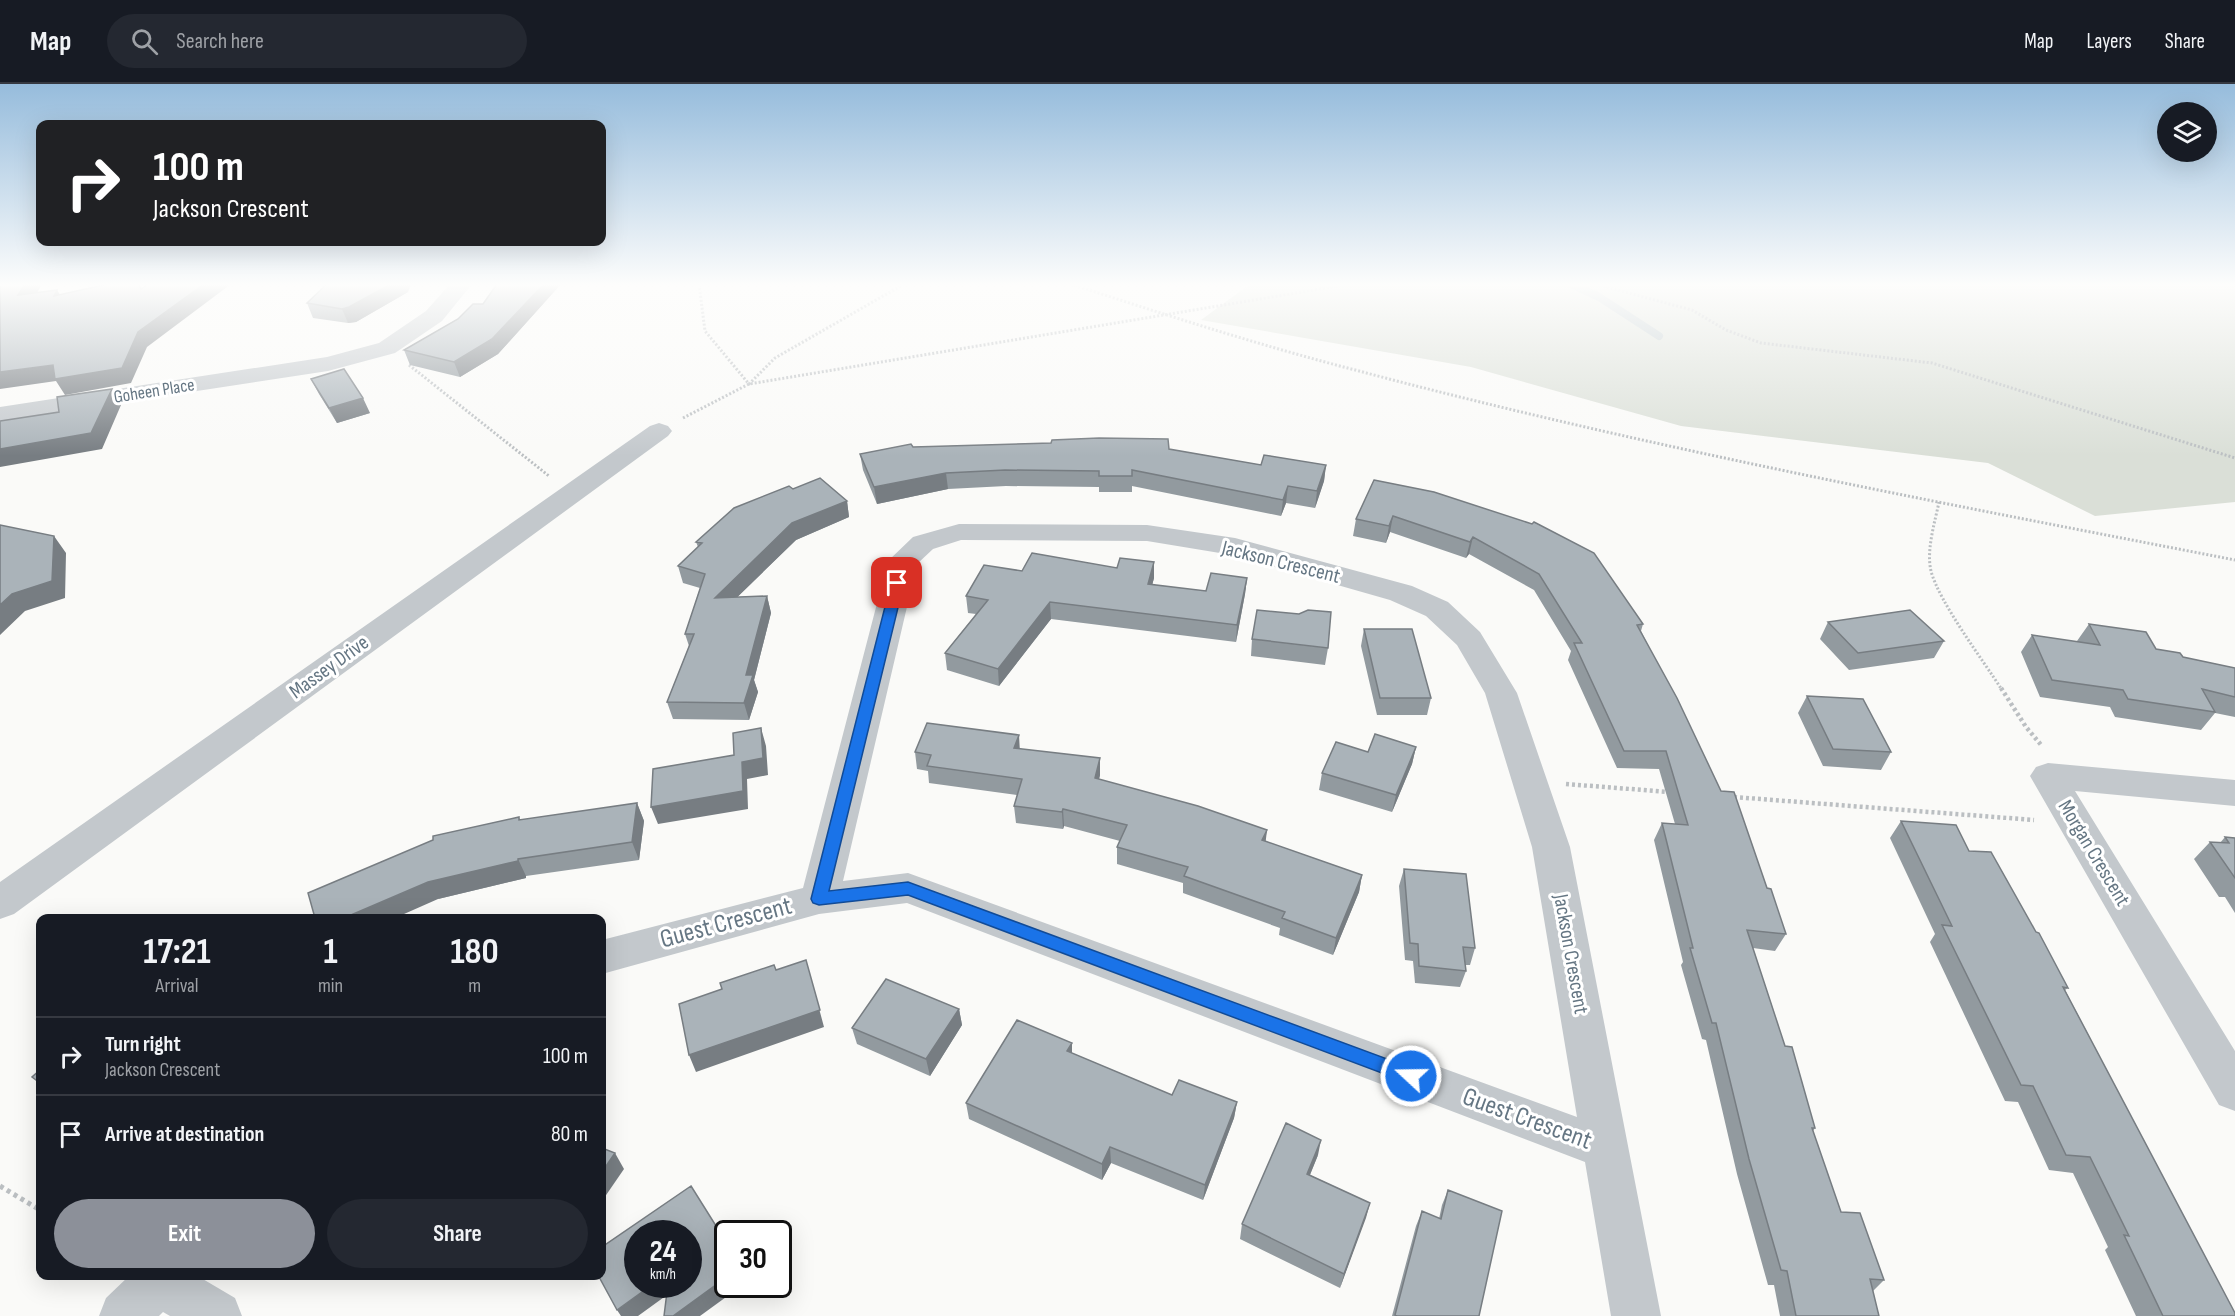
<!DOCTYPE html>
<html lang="en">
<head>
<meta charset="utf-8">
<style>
  body { margin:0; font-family:"Sofia Sans Condensed",sans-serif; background:#242831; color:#f1f3f6; height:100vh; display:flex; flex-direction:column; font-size:22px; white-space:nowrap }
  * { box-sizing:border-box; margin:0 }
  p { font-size:20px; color:#9ea1a6 }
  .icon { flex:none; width:33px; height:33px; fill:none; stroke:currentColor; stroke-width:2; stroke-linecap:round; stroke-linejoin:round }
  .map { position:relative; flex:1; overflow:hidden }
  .drawer { position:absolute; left:36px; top:830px; width:570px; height:366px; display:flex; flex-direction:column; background:#171b24; border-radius:12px; box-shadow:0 6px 24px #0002 }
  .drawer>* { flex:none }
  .banner { position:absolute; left:36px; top:36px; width:570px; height:126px; border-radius:12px; box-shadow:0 6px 24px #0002; background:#202124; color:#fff; overflow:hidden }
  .fabs { position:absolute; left:2157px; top:18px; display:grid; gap:12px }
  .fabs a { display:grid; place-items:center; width:60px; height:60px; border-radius:50%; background:#171b24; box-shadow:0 6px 24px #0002; font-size:30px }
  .speed { position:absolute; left:624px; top:1136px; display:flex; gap:12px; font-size:30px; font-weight:700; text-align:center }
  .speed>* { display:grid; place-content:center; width:78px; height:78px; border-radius:50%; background:#171b24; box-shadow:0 6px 24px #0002; line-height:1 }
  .speed small { font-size:15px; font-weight:400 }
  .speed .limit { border:3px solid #111; border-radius:9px; background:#fff; color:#111 }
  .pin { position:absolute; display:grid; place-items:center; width:51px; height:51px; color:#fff; margin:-26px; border-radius:12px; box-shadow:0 3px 9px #0006 }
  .me { position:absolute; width:66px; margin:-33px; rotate:291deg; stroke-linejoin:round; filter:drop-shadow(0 0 4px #0008) }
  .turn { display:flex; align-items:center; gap:21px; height:126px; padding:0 18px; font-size:27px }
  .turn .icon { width:78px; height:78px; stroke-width:2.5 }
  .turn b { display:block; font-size:42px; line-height:51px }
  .eta { display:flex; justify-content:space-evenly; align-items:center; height:102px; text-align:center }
  .eta b { font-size:36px; font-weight:700; line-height:42px }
  .action { display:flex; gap:12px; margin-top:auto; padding:12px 18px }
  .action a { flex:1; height:69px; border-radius:36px; background:#8c9099; color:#fff; font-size:24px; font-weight:700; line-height:69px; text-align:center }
  .action a+a { background:#242831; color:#f1f3f6 }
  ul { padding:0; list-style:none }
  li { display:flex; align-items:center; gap:18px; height:78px; padding:0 18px; border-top:2px solid #363941 }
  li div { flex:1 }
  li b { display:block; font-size:22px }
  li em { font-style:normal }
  header { display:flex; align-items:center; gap:36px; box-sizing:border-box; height:84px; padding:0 30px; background:#171b24; border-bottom:2px solid #363941 }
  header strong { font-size:28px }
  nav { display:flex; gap:33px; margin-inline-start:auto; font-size:21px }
  .search { width:420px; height:54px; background:#242831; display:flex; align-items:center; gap:15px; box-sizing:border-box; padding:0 21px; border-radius:33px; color:#9ea1a6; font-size:22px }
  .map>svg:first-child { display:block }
  .green { fill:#dadfd7 }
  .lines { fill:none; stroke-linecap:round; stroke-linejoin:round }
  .stream { stroke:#bbc7cb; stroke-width:8 }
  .path-far2 { stroke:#bbbfc2; stroke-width:3; stroke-dasharray:2 2; stroke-linecap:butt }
  .path-far1 { stroke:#bbbfc2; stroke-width:4.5; stroke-dasharray:3 3; stroke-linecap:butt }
  .path { stroke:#bbbfc2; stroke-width:5; stroke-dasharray:4 4; stroke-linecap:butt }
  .street { fill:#c3c8cc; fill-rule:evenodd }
  .wall { fill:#929a9f }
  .shaded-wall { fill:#777d82 }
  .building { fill:#aab3b9; stroke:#777d82; stroke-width:1.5 }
  .route { fill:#1a73e8; stroke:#114b97; stroke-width:1.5 }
  .labels { text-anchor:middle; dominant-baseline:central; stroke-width:6; stroke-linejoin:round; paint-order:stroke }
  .far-street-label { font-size:18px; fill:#657683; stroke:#fff }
  .street-label { font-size:21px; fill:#657683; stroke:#fff }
  .near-street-label { font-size:26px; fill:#657683; stroke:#fff }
</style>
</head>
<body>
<header>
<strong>Map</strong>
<div class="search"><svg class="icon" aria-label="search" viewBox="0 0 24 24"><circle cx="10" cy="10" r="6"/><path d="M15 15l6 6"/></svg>Search here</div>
<nav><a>Map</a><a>Layers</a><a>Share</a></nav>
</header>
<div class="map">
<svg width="2235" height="1232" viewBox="0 0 2235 1232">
  <rect width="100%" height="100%" fill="#fafaf8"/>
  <path class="green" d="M1250,200H2235V418L2095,432L1988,379L1681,342L1471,283L1201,236Z"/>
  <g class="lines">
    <path class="stream" d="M1571,200L1599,213L1659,252"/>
    <path class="path-far2" d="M699,200L705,247L749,300L775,274L904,200
      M1071,200C1166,231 1262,262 1359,287C1648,364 1942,419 2235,476
      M1595,200L1692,226L1726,246L1761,259L1932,279L2235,374
      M409,281L549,392
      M683,334L749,300L1350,200
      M1939,418C1935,438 1926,466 1931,487C1939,518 1983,576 2002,606"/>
    <path class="path-far1" d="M2001,604L2026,643L2042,662
      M1566,700L1669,708
      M1734,713L2034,736"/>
    <path class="path" d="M0,1102L40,1126"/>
    <path class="street" d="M450,200H472L442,237L395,269L328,287L0,337V323L327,273L379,259L426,227Z
      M659,339L668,342L672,347L668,352L14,830L0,835V798L650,342Z
      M959,440L1147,441L1235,454L1412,502L1448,518L1480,548L1517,609L1570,763L1661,1232H1611L1585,1078L907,819L819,830L602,890V856L803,804L888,477L913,453ZM961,456L1147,457L1232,471L1390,516L1426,532L1457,561L1485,609L1532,763L1577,1033L908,789L843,797L917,480L933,465Z
      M2048,679L2235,696V722L2075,707L2235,967V1027L2219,1021L2030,692L2036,683Z
      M130,1191H196L235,1214L242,1232H170L163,1228L159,1232H99L106,1214Z"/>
  </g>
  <path class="wall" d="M497,200H561L498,270L460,293L410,281L404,266L483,220Z
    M408,208L356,238L348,239L313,234L307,219Z
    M311,295L370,329L337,339L319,310Z
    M1051,359L1169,365L1261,381H1326L1324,397L1315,424L1286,419L1281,432L1132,402V408H1099V403L1006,402L948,405L877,420L863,386L860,370L913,363Z
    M1374,396L1643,540L1641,547L1767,804L1786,850L1775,867L1753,864L1785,962L1815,1044L1813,1047L1841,1128L1884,1196L1873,1207L1879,1232H1780L1774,1201H1768L1737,1090L1706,956L1702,955L1681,881L1683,878L1654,756L1662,739L1675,740L1659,685L1617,684L1568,576L1571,567L1534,506L1469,470L1466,474L1390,448L1386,459L1353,452L1356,435Z
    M793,405L847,417L849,433L796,456L737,513L767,512L771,529L754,596L758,608L749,636L673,635L667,618L689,562L685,550L700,504L683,499L678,482L698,463L696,458Z
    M1154,494L1152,501L1206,507L1247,494L1245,510L1236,558L1051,535L999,602L947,586L945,569L976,530L968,529L966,512Z
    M1828,538L1944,557L1934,574L1849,586L1820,555Z
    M2089,540L2156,565L2183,573L2235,584V633L2215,629L2201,646L2115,633L2110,623L2040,613L2021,568L2032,551L2078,558L2077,557Z
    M1364,545L1431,614L1427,631H1377L1361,562Z
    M1252,555L1328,564L1325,581L1251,572Z
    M1807,612L1891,668L1881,686L1823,682L1798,629Z
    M1416,663L1412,680L1392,728L1319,706L1322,689L1368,668Z
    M1020,665L1100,691L1099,695L1267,746L1265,757L1362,791L1359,808L1333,871L1279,851L1280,844L1183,809V799L1117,780V763L1120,757L1064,742L1063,745L1016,739L1014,722L1017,711L929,699L928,687L917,685L915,668Z
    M637,719L644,737L639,776L526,792V794L438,815L519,733L520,736Z
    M1901,737L1969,767L2036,848L2068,904L2065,906L2235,1232H2136L2105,1166L2108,1163L2073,1089L2049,1086L2018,1018L2005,1017L1930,858L1935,850L1890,754Z
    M2225,753L2235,754V829L2225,813H2219L2194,775L2210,758L2220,759Z
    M1404,785L1475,864L1470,881H1465L1466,887L1460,903L1415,899L1413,877L1405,876L1399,802Z
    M959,925L962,941L930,992L857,960L852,944Z
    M1072,969L1172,1011L1237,1018L1234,1034L1203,1116L1111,1079L1102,1096L969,1035L966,1019Z
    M1318,1071L1310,1091L1370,1119L1340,1204L1240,1155L1242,1140Z
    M1448,1106L1479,1232H1392L1416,1142L1422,1127L1439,1135L1442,1121Z"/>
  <path class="shaded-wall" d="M25,200H42L28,225L18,211Z
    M204,200H231L147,263L131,299L65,311L56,297L0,305V288L53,281L138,248Z
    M391,200H411L408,208L356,238L348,239L342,225Z
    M544,200H561L498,270L460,293L454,278Z
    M57,206L66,220L54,212Z
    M112,305L121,321L102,365L0,383V365Z
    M363,314L370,329L337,339L329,324Z
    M1326,381L1324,397L1315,424L1317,407Z
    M946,389L948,405L877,420L874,403Z
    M1288,402L1286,419L1281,432L1283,416Z
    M847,417L849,433L796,456L720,530L715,514L792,439Z
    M1393,432L1390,448L1386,459L1389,442Z
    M54,452L66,469L65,514L25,527L0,551V521L12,510Z
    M1473,453L1469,470L1466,474L1470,458Z
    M1154,478V494L1148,517V500Z
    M1247,494L1245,510L1236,558L1237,541Z
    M767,512L771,529L754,596L758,608L749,636L744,619L746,591Z
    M1050,518L1051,535L999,602L998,585Z
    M761,644L766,662L768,691L747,695L748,725L658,740L651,723L742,678Z
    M1019,651L1020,669L1014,664Z
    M1416,663L1412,680L1392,728L1396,711Z
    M1100,674V691L1095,711V694Z
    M637,719L644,737L639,776L632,758Z
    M1063,725L1064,742L1063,745L1062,728Z
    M1267,746L1265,763L1262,756Z
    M518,775L526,792V794L438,815L395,834H344L428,798Z
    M1362,791L1359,808L1333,871L1336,854Z
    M806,876L824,943L696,988L689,971Z
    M959,925L962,941L930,992L926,975Z
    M1072,959V976L1067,967Z
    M1237,1018L1234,1034L1203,1116L1205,1101Z
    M1321,1056L1318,1071L1304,1105L1307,1090Z
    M1110,1063L1111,1079L1102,1096V1080Z
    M615,1069L624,1085L602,1117V1088Z
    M1370,1119L1366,1134L1340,1204L1344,1190Z
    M728,1192V1200H744L700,1232H673Z
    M653,1200H677L678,1203L638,1232H621L617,1226Z"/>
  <path class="building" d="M0,200H25L18,211L57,206L54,212L108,200H138L141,205L148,200H204L138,248L122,284L55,295L53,281L0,288Z
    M327,200H391L349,223L342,225L307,219Z
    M497,200H544L492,255L454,278L404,266L458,235L473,220H483Z
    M344,285L363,314L329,324L311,295Z
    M112,305L91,349L0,365V337L59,328L57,313Z
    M1099,354L1168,355L1169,365L1261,381L1264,371L1326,381L1317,407L1288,402L1283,416L1132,386V392H1099V387L1005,386L946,389L874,403L860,370L911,360L913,363L1051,359L1052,356Z
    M820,394L847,417L792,439L715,514L767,512L746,591H753L744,619L667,618L694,550H685L705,490L678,482L702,459L696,458L734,424L789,402L793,405Z
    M1374,396L1434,408L1532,440L1534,438L1594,469L1643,540L1637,541L1677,614L1721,707L1734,708L1767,804L1771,805L1786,850L1747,846L1785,962L1792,963L1815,1044H1812L1841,1128L1860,1129L1884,1196L1870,1195L1879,1232H1796L1787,1187L1781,1186L1749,1075L1716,939H1712L1690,864H1693L1662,739L1688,741L1666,667H1624L1574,559H1582L1539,490L1473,453L1470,458L1393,432L1389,442L1356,435Z
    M0,441L54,452L52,497L12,510L0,521Z
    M1032,469L1117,484L1120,474L1154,478L1148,500L1206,507L1211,489L1247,494L1237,541L1050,518L998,585L945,569L988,516L966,512L984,481L1022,487Z
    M1257,526L1299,530L1308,526L1331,528L1328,564L1252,555Z
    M1910,526L1944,557L1858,569L1828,538Z
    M2089,540L2146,548L2156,565L2180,569L2183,573L2235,584V613L2202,605L2215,628L2128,615L2123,606L2052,596L2032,551L2100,561Z
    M1364,545H1412L1431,614H1380Z
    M1807,612L1863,615L1891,668L1833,665Z
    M927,639L1019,651L1014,664L1100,674L1095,694L1198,722L1267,746L1262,756L1362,791L1336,854L1282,834L1285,828L1184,792L1188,783L1117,763L1127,741L1063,725L1062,728L1014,722L1022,695L927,682L931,671L915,668Z
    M761,644L763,674L742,678L743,707L651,723L653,685L734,671L733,649Z
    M1375,650L1416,663L1396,711L1322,689L1336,658L1368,668Z
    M637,719L632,758L518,775V777L428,798L344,834H315L308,809L433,756V752L519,733V736Z
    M1901,737L1956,741L1969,767L1991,768L2036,848L2039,849L2068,904L2063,903L2235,1229V1232H2163L2124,1151L2129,1152L2090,1073L2066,1071L2033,1002L2021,1001L1942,841L1952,842Z
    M2225,753L2235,754V794L2210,758L2229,759Z
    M1404,785L1466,790L1475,864L1463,863L1466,887L1419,882L1418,860L1410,859Z
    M806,876L820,926L689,971L679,920L722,905L720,899L774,881L776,886Z
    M886,895L959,925L926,975L852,944Z
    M1017,936L1072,959L1067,967L1172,1011L1179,996L1237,1018L1205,1101L1110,1063L1102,1080L966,1019Z
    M40,986V999L32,993Z
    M1286,1039L1321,1056L1307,1090L1370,1119L1344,1190L1242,1140Z
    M602,1064L615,1069L602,1088Z
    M691,1102L728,1161V1192L673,1232H664L668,1200H688V1149H638V1200H653L617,1226L598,1191H602V1163Z
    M1448,1106L1502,1127L1479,1232H1397L1395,1231L1422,1127L1441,1135Z"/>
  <linearGradient id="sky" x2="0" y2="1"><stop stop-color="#96bcdc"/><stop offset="0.54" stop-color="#fdfdfc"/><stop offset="1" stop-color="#fdfdfc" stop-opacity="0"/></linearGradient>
  <rect width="2235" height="372" fill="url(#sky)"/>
  <path class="route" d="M897,496L904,499L829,807L908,798L1417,986L1420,992L1417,997L1411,1000L908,811L819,821L813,819L811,815L891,499Z"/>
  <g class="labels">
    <g class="far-street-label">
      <text transform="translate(154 307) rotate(-9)">Goheen Place</text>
    </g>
    <g class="street-label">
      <text transform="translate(1281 478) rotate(14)">Jackson Crescent</text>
      <text transform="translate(329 583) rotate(-36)">Massey Drive</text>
      <text transform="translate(2094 769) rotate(59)">Morgan Crescent</text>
      <text transform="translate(1571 870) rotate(80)">Jackson Crescent</text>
    </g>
    <g class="near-street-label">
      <text transform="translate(726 839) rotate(-15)">Guest Crescent</text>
      <text transform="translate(1527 1035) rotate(20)">Guest Crescent</text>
    </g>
  </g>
</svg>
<div class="fabs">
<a><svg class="icon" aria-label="layers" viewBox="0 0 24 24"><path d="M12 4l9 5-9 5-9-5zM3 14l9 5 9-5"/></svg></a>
</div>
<div class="speed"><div>24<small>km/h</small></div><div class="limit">30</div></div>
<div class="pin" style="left:897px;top:499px;background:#d93025"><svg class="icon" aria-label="arrive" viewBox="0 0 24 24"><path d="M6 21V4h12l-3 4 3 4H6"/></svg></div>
<svg class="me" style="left:1411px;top:992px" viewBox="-20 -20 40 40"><circle r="17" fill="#1a73e8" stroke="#fff" stroke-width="3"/><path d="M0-11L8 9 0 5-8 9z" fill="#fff"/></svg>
<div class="banner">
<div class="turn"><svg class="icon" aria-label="right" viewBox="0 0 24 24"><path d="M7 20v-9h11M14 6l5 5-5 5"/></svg><div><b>100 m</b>Jackson Crescent</div></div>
</div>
<section class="drawer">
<div class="eta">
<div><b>17:21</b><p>Arrival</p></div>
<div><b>1</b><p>min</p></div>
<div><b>180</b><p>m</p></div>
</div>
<ul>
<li><svg class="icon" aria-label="right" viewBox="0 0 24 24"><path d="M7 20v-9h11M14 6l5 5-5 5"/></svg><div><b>Turn right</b><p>Jackson Crescent</p></div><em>100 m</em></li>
<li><svg class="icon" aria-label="arrive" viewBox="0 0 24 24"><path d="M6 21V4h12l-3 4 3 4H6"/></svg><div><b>Arrive at destination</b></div><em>80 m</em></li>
</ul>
<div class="action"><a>Exit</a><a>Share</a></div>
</section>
</div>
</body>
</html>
